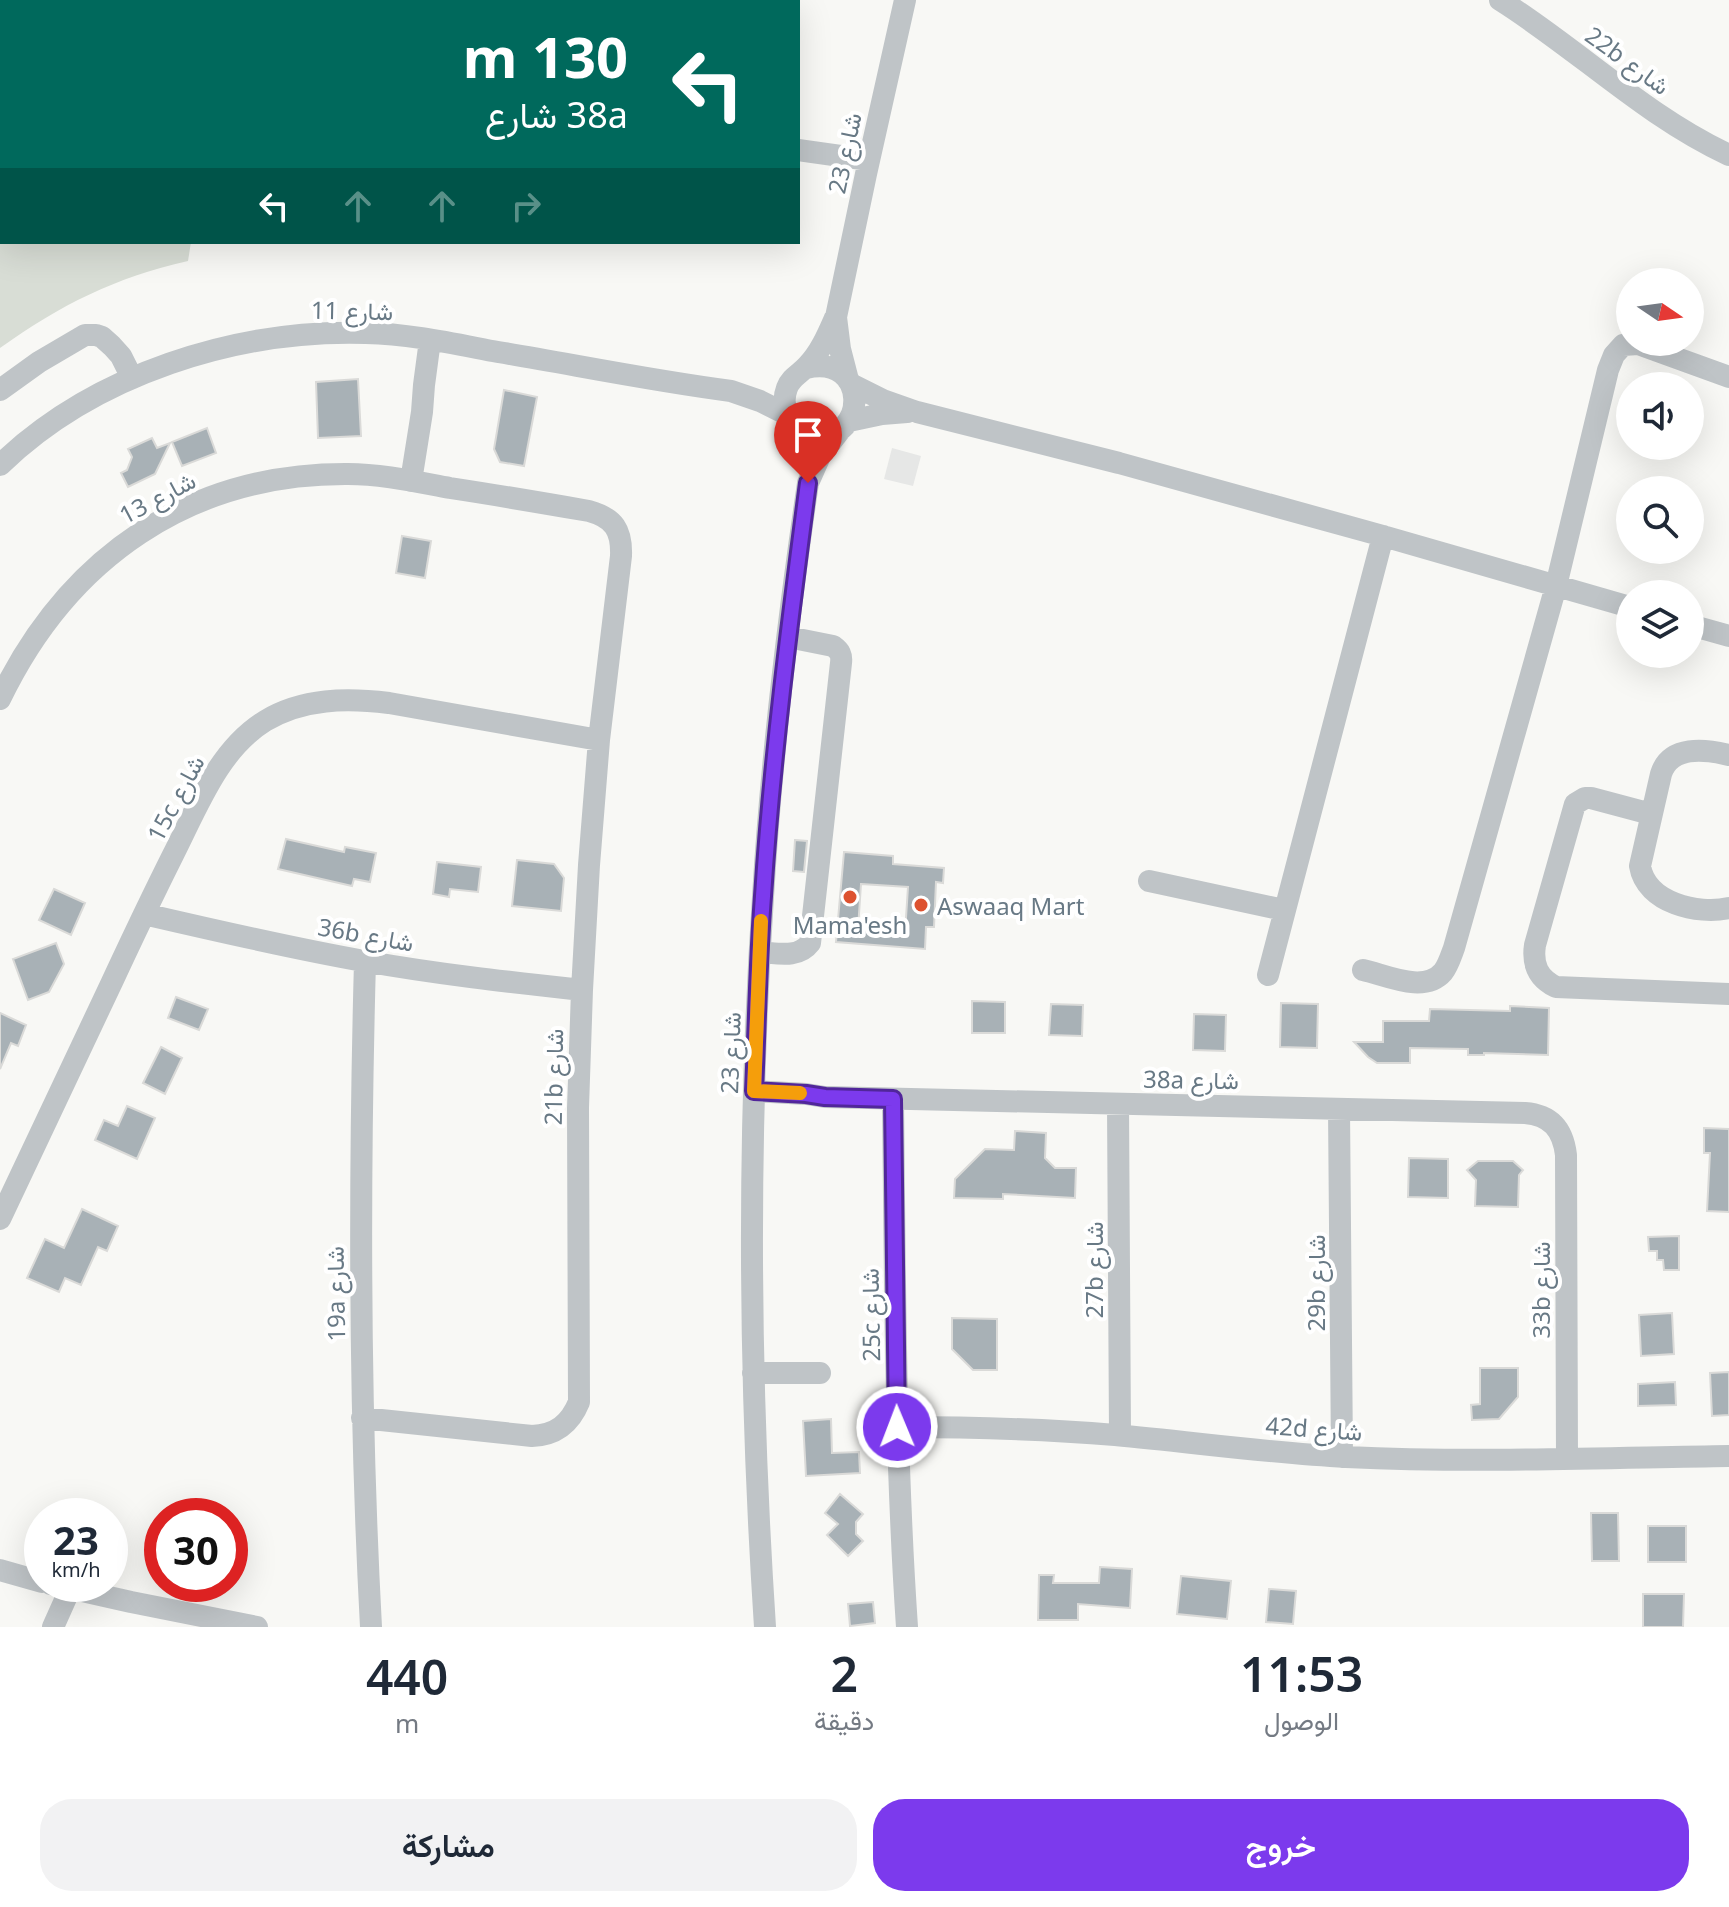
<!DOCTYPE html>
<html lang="ar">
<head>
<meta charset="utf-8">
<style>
  body { margin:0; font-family:"Noto Sans",Vazirmatn,sans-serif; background:#f2f2f3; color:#1f2937; direction:rtl; height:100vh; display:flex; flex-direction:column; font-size:30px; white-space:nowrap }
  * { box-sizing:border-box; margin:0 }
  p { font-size:26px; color:#747a83 }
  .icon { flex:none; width:44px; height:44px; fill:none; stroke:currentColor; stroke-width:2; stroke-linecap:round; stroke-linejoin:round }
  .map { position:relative; height:1627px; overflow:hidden; direction:ltr }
  .drawer { display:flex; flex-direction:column; background:#fff; flex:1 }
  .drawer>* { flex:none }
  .hud { position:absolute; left:0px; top:0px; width:800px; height:244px; box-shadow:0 8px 32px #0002; direction:rtl; background:#00695c; color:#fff; overflow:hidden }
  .needle { width:52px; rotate:103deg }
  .fabs { position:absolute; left:1616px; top:268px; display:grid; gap:16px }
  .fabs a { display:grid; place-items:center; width:88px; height:88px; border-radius:50%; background:#fff; box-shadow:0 8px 32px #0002; font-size:40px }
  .speed { position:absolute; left:24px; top:1498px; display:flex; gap:16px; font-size:40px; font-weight:700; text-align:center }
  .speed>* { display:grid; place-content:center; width:104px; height:104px; border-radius:50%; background:#fff; box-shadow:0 8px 32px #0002; line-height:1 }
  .speed small { font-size:20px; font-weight:400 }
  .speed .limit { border:12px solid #d22; background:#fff; color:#111 }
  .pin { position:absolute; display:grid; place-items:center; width:68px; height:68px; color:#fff; margin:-82px -34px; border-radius:50% 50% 50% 0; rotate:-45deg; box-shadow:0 0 8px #0007 }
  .pin .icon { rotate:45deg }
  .me { position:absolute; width:88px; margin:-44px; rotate:359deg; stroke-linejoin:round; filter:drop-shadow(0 0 6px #0008) }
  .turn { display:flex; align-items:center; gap:28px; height:168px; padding:0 40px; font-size:36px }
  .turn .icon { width:104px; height:104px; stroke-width:2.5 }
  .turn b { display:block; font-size:56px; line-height:68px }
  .lanes { display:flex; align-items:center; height:76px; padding:0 40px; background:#0003; justify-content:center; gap:40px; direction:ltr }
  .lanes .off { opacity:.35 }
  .eta { display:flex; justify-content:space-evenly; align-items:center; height:136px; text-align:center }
  .eta b { font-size:48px; font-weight:600; line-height:56px }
  .cta { display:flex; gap:16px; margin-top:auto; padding:16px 40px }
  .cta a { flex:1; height:92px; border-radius:32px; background:#7c3aed; color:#fff; font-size:32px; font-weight:600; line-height:92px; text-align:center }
  .cta a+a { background:#f2f2f3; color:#1f2937 }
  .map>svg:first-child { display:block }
  .built { fill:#e6e7e6 }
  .green { fill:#d8ddd5 }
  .building { fill:#a8b1b6; stroke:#dadad8; stroke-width:2; fill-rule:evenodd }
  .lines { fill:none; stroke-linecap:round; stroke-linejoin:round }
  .minor { stroke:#bfc4c7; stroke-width:22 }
  .route-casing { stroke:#51269a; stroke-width:20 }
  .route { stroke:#7c3aed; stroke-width:14 }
  .slow { stroke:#f59e0b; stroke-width:14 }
  .poi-dot { fill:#dd5230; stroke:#fff; stroke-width:3 }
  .labels { text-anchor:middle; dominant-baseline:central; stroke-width:8; stroke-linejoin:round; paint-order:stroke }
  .street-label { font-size:24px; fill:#687985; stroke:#fff }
  .poi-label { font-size:24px; fill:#687985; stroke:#fff; text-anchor:start }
</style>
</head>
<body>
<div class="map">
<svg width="1729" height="1627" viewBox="0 0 1729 1627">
  <rect width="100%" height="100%" fill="#f8f8f5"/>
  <path class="built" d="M892,448L921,456L913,486L884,479Z"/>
  <path class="green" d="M2,58V242H191L188,261C114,278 62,304 0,348V62Z"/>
  <path class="building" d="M358,379L361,436L318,438L316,382Z
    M504,390L537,397L524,466L500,462L494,449Z
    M207,428L216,453L182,466L172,442Z
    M152,438L157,448L170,443L155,474L128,487L121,473L127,470L132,457L128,449Z
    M402,536L431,541L425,578L396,573Z
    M286,839L344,852L345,847L376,853L370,882L354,879L352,886L278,869Z
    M795,840L807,841L804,872L793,871Z
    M844,852L893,856V864L944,868L943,883L936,882L934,927H926L925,949L836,942ZM861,884L908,887L905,933L858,929Z
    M517,860L554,864L564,878L561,911L512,906Z
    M437,862L481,867L478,892L450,889L449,897L433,894Z
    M54,889L85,903L71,935L39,920Z
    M56,943L64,964L49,992L28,1000L13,959Z
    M176,997L208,1009L199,1030L168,1018Z
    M972,1001L1005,1002V1033H972Z
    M1281,1003L1318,1004L1317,1048L1280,1047Z
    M1051,1004L1083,1005L1082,1036L1049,1035Z
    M1510,1006L1549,1008L1548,1055L1484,1053V1055H1468V1049L1410,1048V1063H1377L1368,1057L1354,1042H1383V1021H1429L1430,1009L1510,1011Z
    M0,1013L26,1025L18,1046L11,1043L0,1069Z
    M1194,1014L1226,1015L1225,1051L1193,1050Z
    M161,1047L182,1058L165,1094L143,1083Z
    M127,1106L155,1118L137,1159L95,1140L104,1120L118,1126Z
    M1704,1128L1729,1129V1212L1707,1211L1710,1153H1704Z
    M1015,1131L1046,1133L1045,1158L1055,1168H1076L1075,1198L1003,1194V1199L954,1198L955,1179L985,1149L1014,1150Z
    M1409,1158L1448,1159V1198L1408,1197Z
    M1478,1161H1513L1523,1170L1519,1175L1518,1207L1475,1206L1476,1180L1467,1170Z
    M82,1209L118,1226L107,1251L98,1247L81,1285L65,1278L59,1292L27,1278L45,1239L64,1248Z
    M1679,1236V1270H1664L1663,1260H1657V1251H1649L1648,1237Z
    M1672,1313L1674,1354L1641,1356L1639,1315Z
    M952,1318L997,1319V1370H973L952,1349Z
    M1480,1368H1518V1397L1499,1419L1472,1420L1471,1405L1480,1404Z
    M1729,1372V1415L1712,1416L1710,1373Z
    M1675,1382L1676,1405L1638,1406V1384Z
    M831,1419L832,1453L859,1452L860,1473L806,1476L803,1421Z
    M840,1494L863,1514L856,1522V1534L863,1541L848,1556L827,1535L838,1524L825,1513Z
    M1591,1513H1618L1619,1561H1592Z
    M1648,1526H1686V1562H1648Z
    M1100,1567L1132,1569L1130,1608L1078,1604V1620H1038L1039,1575H1054L1053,1583H1099Z
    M1181,1576L1231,1581L1227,1619L1177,1614Z
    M1269,1589L1296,1591L1293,1624L1266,1622Z
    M1643,1594H1684L1683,1627H1643Z
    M873,1602L875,1623L850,1626L848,1604Z"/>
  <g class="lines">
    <path class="minor" d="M183,0L187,2
      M1500,0C1578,49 1645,116 1729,155
      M11,2L12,0
      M448,2L449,0
      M728,2L729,0
      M0,23L2,19
      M798,150L869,160
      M806,368C870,353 868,443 814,435C793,432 779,409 787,388C791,377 800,374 807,366C820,353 828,334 835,318
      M848,380L840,349L836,317L866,174L905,0
      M851,384L883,400L917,412L1119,463L1383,536L1630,607
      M0,390L39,362L85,335H96L102,337L112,346L121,356L132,378
      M849,421L882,414L907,412
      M0,465C94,374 237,329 366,333C411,334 455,344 498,352C576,365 653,381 731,391L760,401L788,415
      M411,481L422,412L424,385L430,340
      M1690,625L1729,636
      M0,699C68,558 189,473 348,474C382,474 417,482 450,488C496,495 543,503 589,511C614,518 622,530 621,556L599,740L589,865L582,990L578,1108L579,1402C570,1424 556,1435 532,1436L362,1418
      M1729,755C1705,749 1670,745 1661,774L1640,866C1646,903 1698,915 1729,908
      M1651,814L1591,798H1585L1575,804L1535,945C1532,965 1538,978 1556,987L1729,994
      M1149,881L1284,910
      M144,914C217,931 290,948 364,961C436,974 509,982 582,990
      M760,952C777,953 798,959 810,943L841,663C842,655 840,651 833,646L788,637
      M365,961C359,1183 359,1405 371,1627
      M1363,970C1386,975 1424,994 1443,972C1448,966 1451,956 1454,948L1556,586L1608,370L1614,355L1623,345L1638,344L1729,377
      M1268,975L1383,536
      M754,1091L806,1094L825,1097L1525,1113C1551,1115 1563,1130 1566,1155L1567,1458
      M893,1099C895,1275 895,1451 907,1627
      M1118,1104L1120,1435
      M1339,1109L1342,1457
      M0,1219C38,1140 75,1061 112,982C132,939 152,897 173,855C197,808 218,750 265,721C303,698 347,698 389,703L599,740
      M753,1373H820
      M897,1427C970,1427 1043,1429 1115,1435C1192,1442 1269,1453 1346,1457C1473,1463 1601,1458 1729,1456
      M0,1570L42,1582
      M51,1584L131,1602L257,1627
      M53,1627L70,1589
      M765,1627C749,1384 747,1140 763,897C771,759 788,620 808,483L820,456L841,429"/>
  </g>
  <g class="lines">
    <g class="route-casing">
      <path id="route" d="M808,483C790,620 772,758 763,896C758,961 757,1026 754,1091L806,1094L825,1097L893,1099L897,1427"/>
    </g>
    <use href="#route" class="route"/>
    <path class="slow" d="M761,921L754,1091L800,1093"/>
  </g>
  <g class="poi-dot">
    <circle cx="850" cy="897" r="8"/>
    <circle cx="921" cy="905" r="8"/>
  </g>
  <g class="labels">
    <g class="street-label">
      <text transform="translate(1628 60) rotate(36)">22b شارع</text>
      <text transform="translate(844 153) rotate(-78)">شارع 23</text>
      <text transform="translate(352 310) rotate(1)">شارع 11</text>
      <text transform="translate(157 497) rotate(-28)">شارع 13</text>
      <text transform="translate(175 798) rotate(-62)">15c شارع</text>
      <text transform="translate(366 934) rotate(10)">36b شارع</text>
      <text transform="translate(730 1053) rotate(-88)">شارع 23</text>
      <text transform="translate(553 1077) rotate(-89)">21b شارع</text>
      <text transform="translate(1191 1079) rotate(1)">38a شارع</text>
      <text transform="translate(1093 1270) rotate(-90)">27b شارع</text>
      <text transform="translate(1315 1283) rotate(-90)">29b شارع</text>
      <text transform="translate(1540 1290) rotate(-90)">33b شارع</text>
      <text transform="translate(335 1294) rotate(-91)">19a شارع</text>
      <text transform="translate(870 1315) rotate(-91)">25c شارع</text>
      <text transform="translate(1314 1428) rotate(4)">42d شارع</text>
    </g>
    <g class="poi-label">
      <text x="937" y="905">Aswaaq Mart</text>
      <text x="850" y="924" text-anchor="middle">Mama'esh</text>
    </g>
  </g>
</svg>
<div class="fabs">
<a><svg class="needle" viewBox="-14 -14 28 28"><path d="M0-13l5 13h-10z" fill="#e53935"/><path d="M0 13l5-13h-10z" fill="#747a83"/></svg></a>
<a><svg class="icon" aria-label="sound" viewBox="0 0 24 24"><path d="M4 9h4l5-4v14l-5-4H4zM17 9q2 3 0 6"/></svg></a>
<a><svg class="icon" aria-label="search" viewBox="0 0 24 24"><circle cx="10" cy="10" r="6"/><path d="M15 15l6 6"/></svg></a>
<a><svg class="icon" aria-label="layers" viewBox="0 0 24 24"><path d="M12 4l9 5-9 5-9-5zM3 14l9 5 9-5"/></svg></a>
</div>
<div class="speed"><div>23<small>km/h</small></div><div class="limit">30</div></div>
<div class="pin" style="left:808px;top:483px;background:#d93025"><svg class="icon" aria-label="arrive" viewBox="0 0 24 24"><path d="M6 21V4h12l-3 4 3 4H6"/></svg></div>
<svg class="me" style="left:897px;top:1427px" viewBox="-20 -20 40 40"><circle r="17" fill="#7c3aed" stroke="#fff" stroke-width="3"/><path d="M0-11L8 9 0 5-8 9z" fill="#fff"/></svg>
<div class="hud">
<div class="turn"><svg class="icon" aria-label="left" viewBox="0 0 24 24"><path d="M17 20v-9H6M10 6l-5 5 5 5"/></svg><div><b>130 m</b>38a شارع</div></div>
<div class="lanes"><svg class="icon" aria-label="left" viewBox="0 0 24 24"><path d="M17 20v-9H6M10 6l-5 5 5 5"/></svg><svg class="icon off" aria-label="ahead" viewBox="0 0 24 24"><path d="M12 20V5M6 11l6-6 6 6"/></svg><svg class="icon off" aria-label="ahead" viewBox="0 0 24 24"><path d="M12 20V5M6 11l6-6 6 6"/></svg><svg class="icon off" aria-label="right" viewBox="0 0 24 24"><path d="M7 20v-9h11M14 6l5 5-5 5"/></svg></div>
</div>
</div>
<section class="drawer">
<div class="eta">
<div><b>11:53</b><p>الوصول</p></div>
<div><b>2</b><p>دقيقة</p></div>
<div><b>440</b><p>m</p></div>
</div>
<div class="cta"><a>خروج</a><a>مشاركة</a></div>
</section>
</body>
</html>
